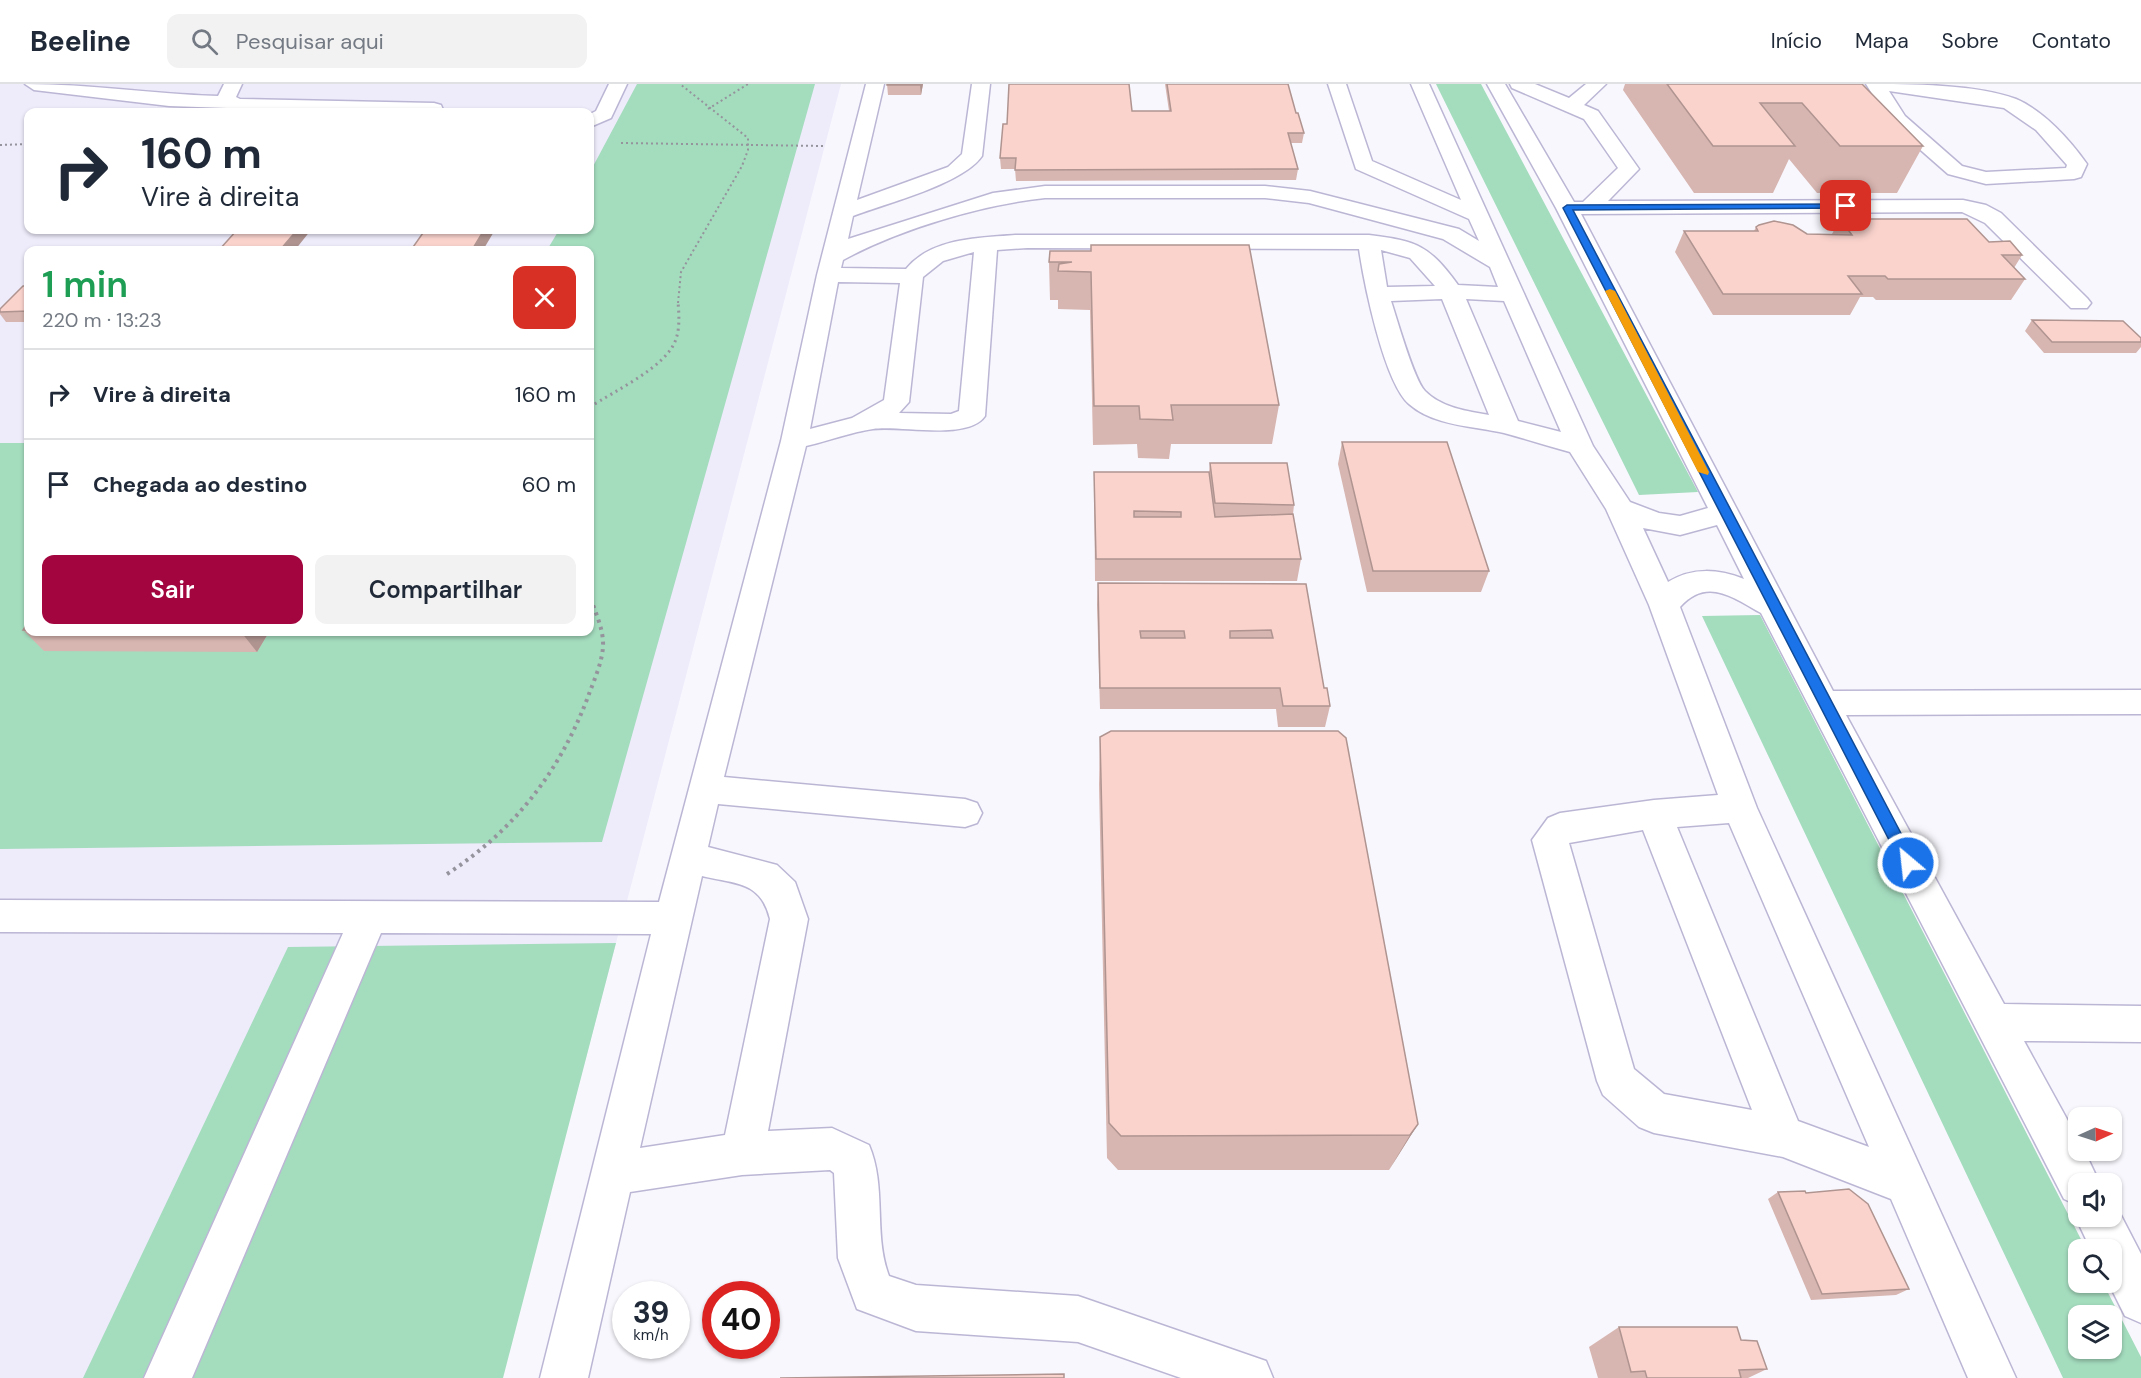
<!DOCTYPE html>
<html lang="pt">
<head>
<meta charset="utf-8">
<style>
  body { margin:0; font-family:"DM Sans",sans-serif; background:#f2f2f3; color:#1f2937; height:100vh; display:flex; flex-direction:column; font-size:22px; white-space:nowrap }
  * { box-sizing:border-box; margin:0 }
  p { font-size:20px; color:#747a83 }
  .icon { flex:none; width:33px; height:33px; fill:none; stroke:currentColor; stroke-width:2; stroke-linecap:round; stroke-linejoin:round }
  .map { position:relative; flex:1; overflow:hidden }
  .panel { position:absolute; left:24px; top:162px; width:570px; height:390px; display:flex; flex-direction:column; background:#fff; border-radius:12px; box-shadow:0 2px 4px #0004 }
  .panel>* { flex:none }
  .guide { position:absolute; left:24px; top:24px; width:570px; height:126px; border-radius:12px; box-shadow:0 2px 4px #0004; background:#fff; color:#1f2937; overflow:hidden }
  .needle { width:39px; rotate:87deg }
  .controls { position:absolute; left:2068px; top:1023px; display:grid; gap:12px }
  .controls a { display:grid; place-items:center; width:54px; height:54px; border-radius:12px; background:#fff; box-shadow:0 2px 4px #0004; font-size:30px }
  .speed { position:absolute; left:612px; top:1197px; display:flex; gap:12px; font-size:30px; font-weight:700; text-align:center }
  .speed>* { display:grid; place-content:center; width:78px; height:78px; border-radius:50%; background:#fff; box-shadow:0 2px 4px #0004; line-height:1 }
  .speed small { font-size:15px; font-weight:400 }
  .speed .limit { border:9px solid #d22; background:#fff; color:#111 }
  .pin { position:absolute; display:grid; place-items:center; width:51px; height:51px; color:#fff; margin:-26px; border-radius:12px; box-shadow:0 3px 9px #0006 }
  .me { position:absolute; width:66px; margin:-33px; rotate:332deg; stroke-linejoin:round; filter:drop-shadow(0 0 4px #0008) }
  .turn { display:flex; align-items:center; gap:21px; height:126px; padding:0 18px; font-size:27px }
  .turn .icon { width:78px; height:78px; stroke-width:2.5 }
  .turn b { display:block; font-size:42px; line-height:51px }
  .round { display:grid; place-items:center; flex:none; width:63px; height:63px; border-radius:12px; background:#f2f2f3 }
  .headline { display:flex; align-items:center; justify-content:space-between; height:102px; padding:0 18px }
  h1 { font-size:36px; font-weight:600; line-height:45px; color:#1e9e55 }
  .button { display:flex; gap:12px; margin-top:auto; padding:12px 18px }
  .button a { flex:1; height:69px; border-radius:12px; background:#a3063f; color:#fff; font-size:24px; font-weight:600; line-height:69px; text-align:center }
  .button a+a { background:#f2f2f3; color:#1f2937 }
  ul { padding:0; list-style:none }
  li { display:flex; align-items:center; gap:18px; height:90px; padding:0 18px; border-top:2px solid #e0e1e3 }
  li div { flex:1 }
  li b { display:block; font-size:22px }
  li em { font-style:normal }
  header { display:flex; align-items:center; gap:36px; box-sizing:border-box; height:84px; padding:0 30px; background:#fff; border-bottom:2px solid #e0e1e3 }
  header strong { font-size:28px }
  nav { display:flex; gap:33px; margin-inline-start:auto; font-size:21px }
  .search { width:420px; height:54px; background:#f2f2f3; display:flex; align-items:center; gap:15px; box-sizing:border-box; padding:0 21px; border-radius:12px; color:#747a83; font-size:22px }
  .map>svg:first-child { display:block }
  .built { fill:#eeebfb; fill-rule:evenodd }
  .green { fill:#a4dcbe; fill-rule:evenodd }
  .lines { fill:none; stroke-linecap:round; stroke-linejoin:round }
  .minor-casing { stroke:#bcb6d5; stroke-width:3 }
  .path-far2 { stroke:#95939c; stroke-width:2; stroke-dasharray:2 3; stroke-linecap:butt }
  .path-far1 { stroke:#95939c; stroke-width:3; stroke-dasharray:2 4; stroke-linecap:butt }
  .path { stroke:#95939c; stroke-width:4; stroke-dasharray:3 4.5; stroke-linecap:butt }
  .minor { fill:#fff; fill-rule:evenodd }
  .wall { fill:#d7b5b0 }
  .shaded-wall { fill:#af9490 }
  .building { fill:#fad3cd; stroke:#af9490; stroke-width:1.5; fill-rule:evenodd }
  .route { fill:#1a73e8; stroke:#114b97; stroke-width:1.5 }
  .slow { fill:#f59e0b }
</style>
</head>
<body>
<header>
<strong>Beeline</strong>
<div class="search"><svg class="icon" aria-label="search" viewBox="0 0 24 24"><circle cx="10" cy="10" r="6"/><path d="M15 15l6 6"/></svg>Pesquisar aqui</div>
<nav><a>Início</a><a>Mapa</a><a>Sobre</a><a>Contato</a></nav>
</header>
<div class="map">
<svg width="2141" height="1294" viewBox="0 0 2141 1294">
  <rect width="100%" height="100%" fill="#f8f7fd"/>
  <path class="built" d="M0,0H841L502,1294H0ZM28,28H590V146H28ZM28,166H590V548H28Z"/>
  <path class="green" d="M637,0H815L602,758L0,765V359H28V548H590V166H547L559,146H590V88Z
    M1436,0H1481L1698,408L1639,411Z
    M1760,531L2086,1165L2079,1166V1198L2103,1199L2141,1273V1294H2063L1702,532ZM2079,1232H2112V1264H2079Z
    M616,859L503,1294H83L288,863Z"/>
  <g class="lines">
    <g class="minor-casing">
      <path id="minor" d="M25,0C90,0 153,10 218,12L224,0H242L236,13L240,15L434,19L441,21L444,28L235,27L227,24L169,22L34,6Z
        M609,0H627L611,34L590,43V30L596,27Z
        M866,0H884L857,116L948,83L962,70L972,0H990L982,72C963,100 887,119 853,132L848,155L993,109L1045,102H1265L1310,107L1459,145L1479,157L1469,135L1356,85L1328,0H1346L1372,77L1461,116L1411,0H1429L1593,362L1630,418L1659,429L1680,432L1708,424L1556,124L1487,0H1505L1574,118H1583L1618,84L1584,35L1512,4L1510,0H1535L1569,14L1586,0H1606L1584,21L1598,27L1639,85L1608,117L1963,116L1986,121L2001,129L2087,214L2091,219L2087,224H2071L1985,139L1962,128L1581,130L1833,607L2141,606V630L1846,631L2004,920L2141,922V958L2024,957L2079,1057V1066H2084L2100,1100H2079V1122L2064,1115L1761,529C1732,513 1707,493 1680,523L1757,724L2016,1294H1968L1891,1115L1783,1073L1654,1049L1639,1043L1603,1011L1597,997L1532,756L1548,734L1560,729L1654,716L1718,711L1649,521L1606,425L1570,368C1548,362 1526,355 1504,349C1473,342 1434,342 1409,320C1384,298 1364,199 1359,165L1027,164L997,166L985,332C968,357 900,341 873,345C851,348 828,357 806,362L724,693L965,715L977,719L982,729L977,739L965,743L718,720L708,763L777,781L795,798L808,835L768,1047L832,1044L869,1061C887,1103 873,1150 889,1192L916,1201L1078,1212L1266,1277L1273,1294H1181L1078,1258L916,1247L857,1225L838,1174L834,1089L830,1086L742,1091L630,1108L588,1294H540L651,850L381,849L192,1294H144L343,849L0,848V816L659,818L781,357L817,191ZM1045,114H1265L1309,119L1443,155L1490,183L1498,203L1458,201C1429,161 1417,157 1369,151H1015C978,154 931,154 906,185L841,184L843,176C900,145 981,121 1045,114ZM1381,166L1410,174L1435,202L1387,203ZM974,168L959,327L951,330L899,329L909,318L923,193L943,177ZM838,198L900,199L884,316L852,334L810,345ZM1442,215L1489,331C1467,327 1442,324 1425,307C1414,296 1397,235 1391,217ZM1466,215L1504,217L1561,348L1518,337ZM1717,441L1744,495C1718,485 1693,483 1668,498L1643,444L1680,451ZM1729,739L1869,1063L1798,1037L1677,743ZM1643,746L1752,1026L1664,1010L1634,985L1569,759ZM702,792C735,800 761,797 770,835L725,1051L640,1064Z
        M1866,0C1910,0 1976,0 2016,15C2044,27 2070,56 2087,80L2081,93L2074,95L1986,100L1948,90L1891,40ZM1889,7L2004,24L2036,46L2067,81L2066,84L1986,88L1962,82L1905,32Z
        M2113,1116L2141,1170V1239L2125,1232L2108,1198H2112V1166H2091L2075,1132L2079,1122V1132H2112Z"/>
    </g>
    <path class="path-far2" d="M708,25L748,0
      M621,59L823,62
      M0,61L28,60
      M678,219L681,188L742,82L748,66V54L680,0"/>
    <path class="path-far1" d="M590,323C614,307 667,283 676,255C680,243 679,230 678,218"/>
    <path class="path" d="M447,790C515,746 561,686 589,610C595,594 604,574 603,557C602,542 595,527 590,513"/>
    <use href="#minor" class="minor"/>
  </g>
  <path class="wall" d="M887,0H923L921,11H888Z
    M1165,0H1288L1296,29L1304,49L1302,59H1291L1298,85L1296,96L1016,97L1015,85H1001L1000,74L1007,40L1132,27H1169Z
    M1625,0H1862L1923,62L1897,109H1817L1789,75L1773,109H1694L1623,6Z
    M1840,135L1989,158L2022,171L2014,184L2025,195L2011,216H1876L1873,213H1860L1850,231H1713L1675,168L1684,147H1754L1756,143L1807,150H1832Z
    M1091,167L1279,321L1272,360H1171L1169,375L1138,374L1137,360L1093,361L1090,226L1058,225V216H1050L1049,178Z
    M28,202V238H6L0,230V225Z
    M2032,236L2141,254V263L2136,269H2044L2025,247Z
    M1342,358L1489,487L1481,508H1367L1338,380Z
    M1210,379L1294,421L1293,430L1301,475L1297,497H1095L1094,388H1209Z
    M1098,499L1306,500L1324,604L1330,622L1325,643H1278L1276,625H1100L1097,521Z
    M28,538V548H269L257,568L44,567L23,546Z
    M1100,653L1418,1040L1389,1086H1118L1107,1074L1099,701Z
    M1778,1108L1806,1109L1909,1205L1896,1211L1811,1216L1768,1115Z
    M1619,1243L1741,1256L1767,1285L1748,1294H1598L1589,1263Z"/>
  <path class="shaded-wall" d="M920,0H923L921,11L920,1Z
    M297,146H311L295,166H280Z
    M484,146H495L483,166H472Z
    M241,548H269L257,568Z
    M1418,1040L1396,1075L1389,1086L1410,1051Z"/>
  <path class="building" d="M887,0H920V1H887Z
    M1009,0H1129L1132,27H1171L1167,0H1288L1296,29H1298L1304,49H1288L1298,85L1015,86L1016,74H1000L1003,40H1007Z
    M1667,0H1862L1923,62H1840L1802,19H1760L1795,62H1713Z
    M1840,135H1967L1989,158L2010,157L2022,171H2002L2025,195H1888L1885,192H1848L1862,210H1723L1684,147H1758L1756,143L1759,141L1774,137L1793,141L1807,150L1852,151Z
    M237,146H297L280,166H219Z
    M425,146H484L472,166H411Z
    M1091,161H1249L1279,321H1171L1173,336L1140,335L1139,322H1094L1091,188L1058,187L1059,180L1072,178H1049L1050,167H1091Z
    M23,202H28V227L0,228V225Z
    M2032,236L2123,237L2141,254V258H2052Z
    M1342,358H1447L1489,487H1373Z
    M1210,379H1287L1294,421L1215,419Z
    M1094,388H1209L1215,433L1293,430L1301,475H1096ZM1134,427L1181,428V433H1134Z
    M1098,499L1306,500L1324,604H1327L1330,622H1283L1280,604H1100ZM1271,546L1273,554H1230V547ZM1140,547H1184L1185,554H1141Z
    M28,538V546H23Z
    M1111,647H1338L1346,654L1418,1040L1410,1051L1121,1052L1109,1039L1100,653Z
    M1849,1105L1868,1120L1909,1205L1822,1210L1778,1108L1805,1107L1806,1109Z
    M1619,1243H1737L1741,1256L1757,1257L1767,1285L1739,1286L1741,1294H1647L1645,1287L1631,1288Z
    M1064,1290V1294H780Z"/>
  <path class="route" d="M1846,120H1849V124L1573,126L1914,774L1916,779L1914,783H1903L1563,124L1567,121Z"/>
  <path class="slow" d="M1610,205L1615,207L1709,388L1708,391L1698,388L1605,207Z"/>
</svg>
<div class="controls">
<a><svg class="needle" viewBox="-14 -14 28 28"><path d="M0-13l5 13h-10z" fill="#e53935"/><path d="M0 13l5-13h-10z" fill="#747a83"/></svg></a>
<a><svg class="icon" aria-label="sound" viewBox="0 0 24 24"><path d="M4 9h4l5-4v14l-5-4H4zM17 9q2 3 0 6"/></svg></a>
<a><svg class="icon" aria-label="search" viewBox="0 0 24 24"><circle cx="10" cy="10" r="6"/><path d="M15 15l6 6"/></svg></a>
<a><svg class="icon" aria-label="layers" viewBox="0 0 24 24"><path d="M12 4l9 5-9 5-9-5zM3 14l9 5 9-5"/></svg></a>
</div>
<div class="speed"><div>39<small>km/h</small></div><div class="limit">40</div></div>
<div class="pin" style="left:1846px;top:122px;background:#d93025"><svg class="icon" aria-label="arrive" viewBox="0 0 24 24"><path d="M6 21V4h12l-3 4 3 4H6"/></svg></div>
<svg class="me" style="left:1908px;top:779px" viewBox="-20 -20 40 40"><circle r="17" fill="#1a73e8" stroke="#fff" stroke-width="3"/><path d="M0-11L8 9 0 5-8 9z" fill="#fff"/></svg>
<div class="guide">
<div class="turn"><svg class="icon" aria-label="right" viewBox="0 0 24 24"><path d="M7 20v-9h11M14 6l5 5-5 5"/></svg><div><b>160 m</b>Vire à direita</div></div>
</div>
<section class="panel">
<div class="headline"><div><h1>1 min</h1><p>220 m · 13:23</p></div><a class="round" style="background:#d93025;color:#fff"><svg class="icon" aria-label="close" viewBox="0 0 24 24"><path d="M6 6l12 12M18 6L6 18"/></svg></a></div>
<ul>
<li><svg class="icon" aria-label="right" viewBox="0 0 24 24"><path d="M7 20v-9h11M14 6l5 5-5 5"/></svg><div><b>Vire à direita</b></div><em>160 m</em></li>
<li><svg class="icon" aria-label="arrive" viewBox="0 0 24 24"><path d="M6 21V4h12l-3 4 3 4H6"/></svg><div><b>Chegada ao destino</b></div><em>60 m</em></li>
</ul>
<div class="button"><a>Sair</a><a>Compartilhar</a></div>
</section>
</div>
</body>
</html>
